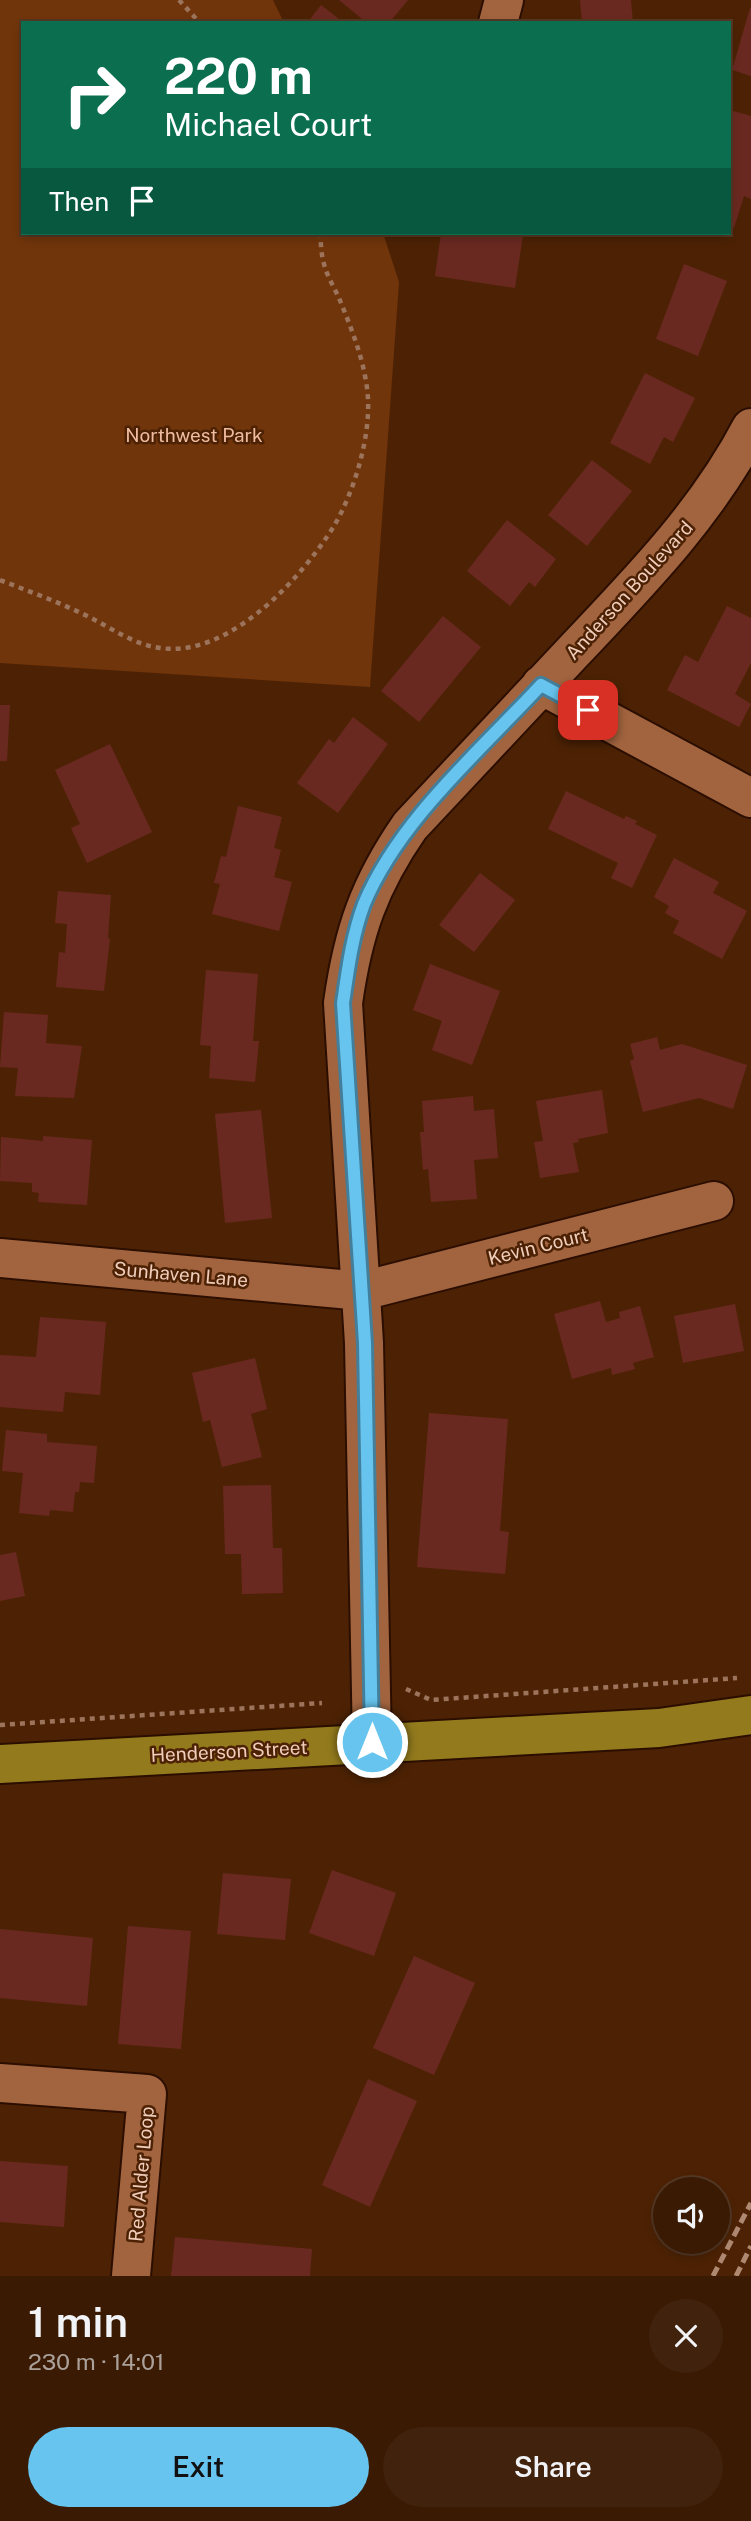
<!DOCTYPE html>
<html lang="en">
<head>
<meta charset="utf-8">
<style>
  body { margin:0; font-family:"Public Sans",sans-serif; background:#41230d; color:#f1f3f6; height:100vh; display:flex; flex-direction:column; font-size:26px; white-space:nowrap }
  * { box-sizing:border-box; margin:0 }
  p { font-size:23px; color:#aba19a }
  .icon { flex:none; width:38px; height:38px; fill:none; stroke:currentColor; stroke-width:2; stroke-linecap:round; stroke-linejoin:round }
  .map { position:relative; height:2276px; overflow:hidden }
  .sheet { display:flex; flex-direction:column; background:#3a1a03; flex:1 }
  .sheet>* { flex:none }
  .hud { position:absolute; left:21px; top:21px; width:710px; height:214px; border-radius:0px; box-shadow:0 4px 10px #0003,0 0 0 2px #543825; background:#0b6e4f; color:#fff; overflow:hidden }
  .fabs { position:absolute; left:653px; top:2177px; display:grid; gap:14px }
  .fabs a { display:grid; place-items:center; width:77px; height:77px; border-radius:50%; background:#3a1a03; box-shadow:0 4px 10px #0003,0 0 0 2px #543825; font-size:35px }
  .pin { position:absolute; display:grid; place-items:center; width:60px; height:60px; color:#fff; margin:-30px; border-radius:14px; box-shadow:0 4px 10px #0006 }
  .me { position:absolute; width:77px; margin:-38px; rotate:0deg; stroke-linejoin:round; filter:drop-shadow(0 0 5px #0008) }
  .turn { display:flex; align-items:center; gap:24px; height:147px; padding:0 28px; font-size:32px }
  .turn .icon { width:91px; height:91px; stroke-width:2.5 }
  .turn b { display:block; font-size:49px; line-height:60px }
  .then { display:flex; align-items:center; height:66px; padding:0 28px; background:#0003; gap:14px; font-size:26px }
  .round { display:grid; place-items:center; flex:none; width:74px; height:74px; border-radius:37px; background:#41230d }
  .headline { display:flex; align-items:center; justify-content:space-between; height:119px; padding:0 28px }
  h1 { font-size:42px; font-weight:600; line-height:52px }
  .primary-button { display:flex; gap:14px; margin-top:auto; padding:14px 28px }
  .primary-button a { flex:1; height:80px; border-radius:42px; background:#67c4ef; color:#111; font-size:28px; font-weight:600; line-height:80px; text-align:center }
  .primary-button a+a { background:#41230d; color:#f1f3f6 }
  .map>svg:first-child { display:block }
  .green { fill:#71350b }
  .building { fill:#6a2920 }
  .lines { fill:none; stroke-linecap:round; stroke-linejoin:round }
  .minor-casing { stroke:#2b0e00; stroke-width:42 }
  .major-casing { stroke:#2b0e00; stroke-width:42 }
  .path { stroke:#9c745c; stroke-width:4.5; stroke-dasharray:5 5; stroke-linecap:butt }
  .minor { stroke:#a2643f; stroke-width:38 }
  .major { stroke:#927a1d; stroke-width:38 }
  .rail { stroke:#af8871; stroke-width:5; stroke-dasharray:10 5; stroke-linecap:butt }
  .route-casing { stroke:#437f9b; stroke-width:18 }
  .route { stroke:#67c4ef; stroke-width:12 }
  .labels { text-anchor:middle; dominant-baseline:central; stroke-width:5; stroke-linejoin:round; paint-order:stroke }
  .park-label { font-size:19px; fill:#f0bca0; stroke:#4d2204 }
  .street-label { font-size:19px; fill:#f0cdba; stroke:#4d2204 }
</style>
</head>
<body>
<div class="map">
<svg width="751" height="2276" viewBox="0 0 751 2276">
  <rect width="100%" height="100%" fill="#4d2204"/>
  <path class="green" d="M0,0H273L284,23H23V233H383L399,282L370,687L0,663Z"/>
  <path class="building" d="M339,0H408L389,23H367Z
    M580,0H631L633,23H582Z
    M321,5L344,23H307Z
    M750,8H751V76L732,70Z
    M730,110L751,116V199L744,196L734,228L730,227Z
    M441,233L523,235L515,288L435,276Z
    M684,264L727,281L698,356L656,339Z
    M645,373L695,398L673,442L664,437L650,464L610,443Z
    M592,460L632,491L587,546L548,515Z
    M507,520L556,559L535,587L529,582L510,606L467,571Z
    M727,606L751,618V663L735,694L751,704L739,727L667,690L685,655L698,662Z
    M443,616L481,647L419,722L381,691Z
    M0,705H10L7,761H0Z
    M353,717L388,744L338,813L297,783L329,739L334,743Z
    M110,744L152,832L87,863L71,828L80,824L55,770Z
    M566,791L624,819L626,816L637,821L635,824L657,835L632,888L611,878L618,863L548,829Z
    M238,806L282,817L274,848L281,850L274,877L292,882L279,931L212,914L220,884L214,883L221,856L226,857Z
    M674,858L719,882L713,893L747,911L722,959L673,933L679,921L665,913L669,906L654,897Z
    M480,873L515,900L474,952L439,925Z
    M58,891L111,895L108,938L110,939L104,991L56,987L59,952L65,953L67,924L55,923Z
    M430,964L500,991L472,1065L432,1050L442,1021L413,1010Z
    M206,970L258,974L253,1041H259L255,1082L209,1078L211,1046L200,1045Z
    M4,1012L48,1015L46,1043L82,1046L74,1098L15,1096L18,1068L0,1067Z
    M657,1037L660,1050L682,1044L747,1065L733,1109L699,1098L643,1112L630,1061L634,1059L630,1044Z
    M602,1090L608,1133L578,1139L579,1142L573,1143L579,1172L540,1178L534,1142L543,1141L536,1101Z
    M473,1096L474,1111L494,1109L498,1158L474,1160L477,1199L431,1202L428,1169L423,1170L420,1132H424L422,1101Z
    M261,1110L272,1218L225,1223L215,1114Z
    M43,1136L92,1140L87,1205L38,1202L39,1193L32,1192V1183L0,1181L1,1137L43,1141Z
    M600,1301L606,1322L620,1318L619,1312L640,1306L654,1357L633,1363L635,1369L612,1375L611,1368L572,1379L554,1314Z
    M735,1304L744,1351L683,1363L674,1316Z
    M40,1317L106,1322L100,1395L65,1392L63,1412L0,1407V1355L36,1357Z
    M255,1358L267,1409L251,1414L262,1457L222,1467L210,1420L203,1422L192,1373Z
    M429,1413L508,1419L500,1531L509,1532L505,1574L417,1567Z
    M6,1430L47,1434V1442L97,1446L94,1483L80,1482L79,1492H75L73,1512L50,1510L49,1516L19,1513L23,1473L2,1471Z
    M271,1485L273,1548H282L283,1593L242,1594L241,1554H225L223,1486Z
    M16,1552L25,1596L0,1601V1555Z
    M332,1870L396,1893L374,1956L309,1933Z
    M223,1873L291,1879L285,1940L217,1934Z
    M128,1926L191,1931L181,2049L118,2044Z
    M0,1929L93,1938L87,2006L0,1998Z
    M414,1956L475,1983L434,2075L373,2048Z
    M368,2079L417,2101L370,2207L322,2185Z
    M0,2161L68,2166L64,2227L0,2222Z
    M175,2237L312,2249L310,2276H171Z"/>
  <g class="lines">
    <g class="minor-casing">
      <path id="minor" d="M498,23L504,0
        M541,685L751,798
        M0,1258L362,1291L714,1201
        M372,1742L364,1343L343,1003C353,932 369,885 410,826C464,768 518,710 573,652C640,581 706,514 751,428
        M0,2083L147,2094L131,2276"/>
    </g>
    <g class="major-casing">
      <path id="major" d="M0,1764L659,1728L751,1715"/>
    </g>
    <path class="path" d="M179,0L200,23
      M0,580C28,591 56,601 83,614C109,626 131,644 160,648C229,658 301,579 334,526C354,492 370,439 368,399C366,364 352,330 339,298C334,287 327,276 324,264C321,254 321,243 320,233
      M406,1689L431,1700L737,1678
      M0,1725L322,1703"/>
    <use href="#minor" class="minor"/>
    <use href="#major" class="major"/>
    <path class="rail" d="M713,2276L751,2203
      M736,2276L751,2246"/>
  </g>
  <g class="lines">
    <g class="route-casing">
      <path id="route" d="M372,1742L365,1343L343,1003C348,969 352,936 364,904C399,820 480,751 541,685L588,710"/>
    </g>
    <use href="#route" class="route"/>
  </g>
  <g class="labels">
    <g class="park-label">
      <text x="194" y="435">Northwest Park</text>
    </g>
    <g class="street-label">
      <text transform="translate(629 590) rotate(-48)">Anderson Boulevard</text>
      <text transform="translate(538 1246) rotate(-14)">Kevin Court</text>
      <text transform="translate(181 1274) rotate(5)">Sunhaven Lane</text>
      <text transform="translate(229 1751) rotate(-3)">Henderson Street</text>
      <text transform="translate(141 2174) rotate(-85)">Red Alder Loop</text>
    </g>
  </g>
</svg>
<div class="fabs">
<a><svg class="icon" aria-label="sound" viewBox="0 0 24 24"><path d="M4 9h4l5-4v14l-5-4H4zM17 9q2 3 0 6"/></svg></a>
</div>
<div class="pin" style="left:588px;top:710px;background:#d93025"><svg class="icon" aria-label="arrive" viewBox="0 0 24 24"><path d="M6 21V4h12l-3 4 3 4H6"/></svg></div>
<svg class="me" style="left:372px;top:1742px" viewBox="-20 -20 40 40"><circle r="17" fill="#67c4ef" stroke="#fff" stroke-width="3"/><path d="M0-11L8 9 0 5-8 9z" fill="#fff"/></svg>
<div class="hud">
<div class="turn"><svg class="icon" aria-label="right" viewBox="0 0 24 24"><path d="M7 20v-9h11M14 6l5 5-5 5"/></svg><div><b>220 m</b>Michael Court</div></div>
<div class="then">Then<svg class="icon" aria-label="arrive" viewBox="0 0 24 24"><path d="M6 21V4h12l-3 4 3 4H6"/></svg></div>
</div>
</div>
<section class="sheet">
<div class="headline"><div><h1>1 min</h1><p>230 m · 14:01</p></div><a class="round"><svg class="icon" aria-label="close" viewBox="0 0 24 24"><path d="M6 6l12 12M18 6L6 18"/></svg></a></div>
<div class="primary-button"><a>Exit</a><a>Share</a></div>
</section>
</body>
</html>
